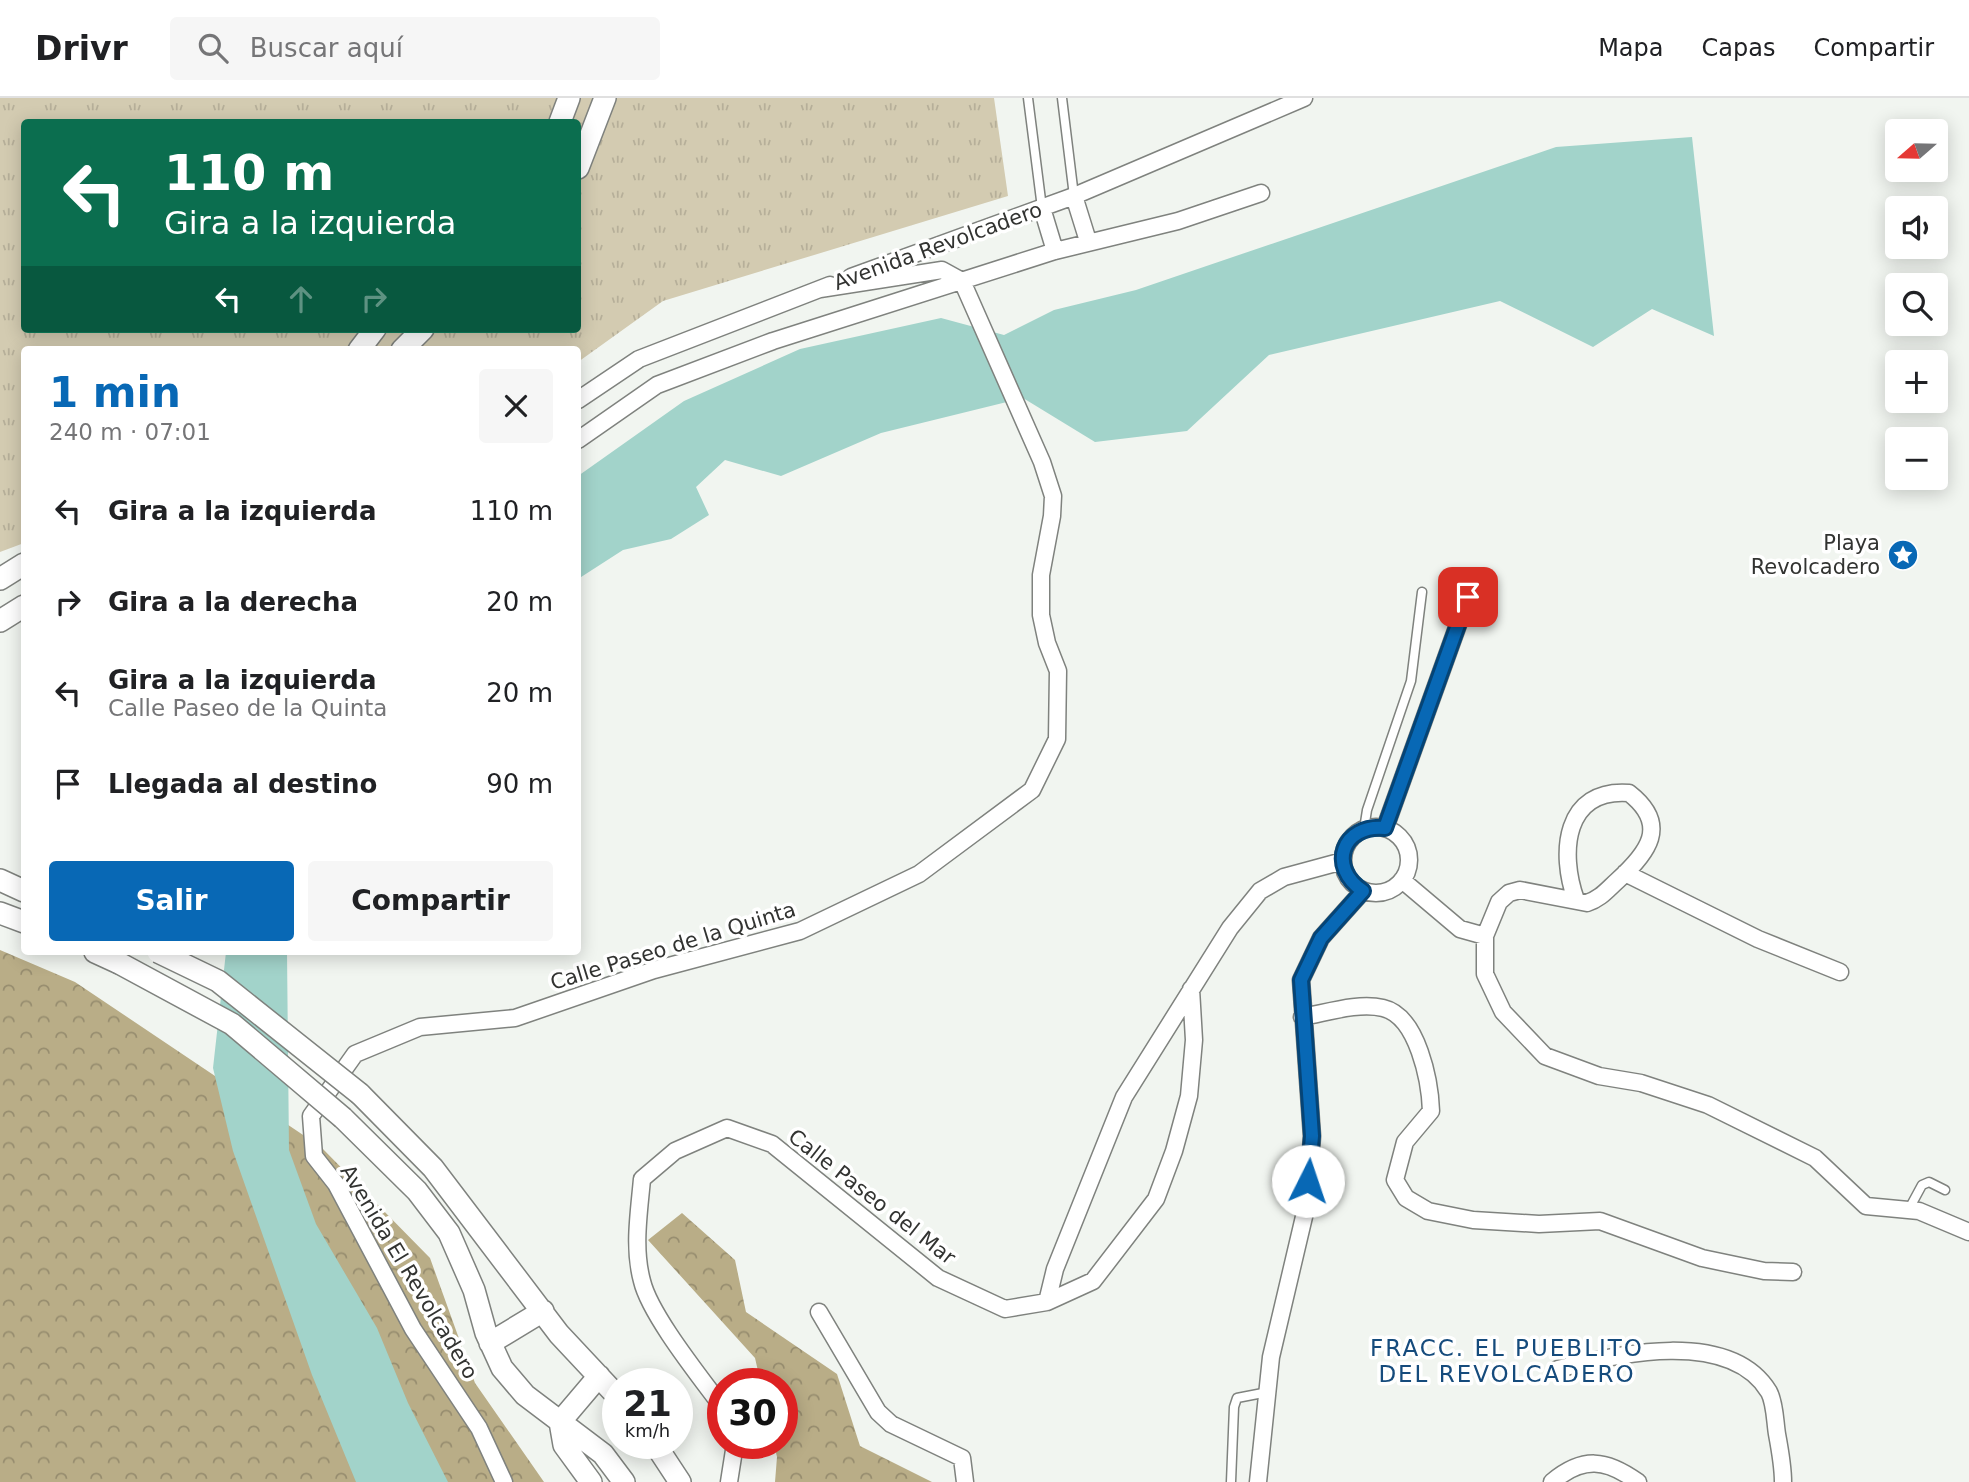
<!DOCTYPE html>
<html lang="es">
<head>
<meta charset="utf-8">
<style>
  body { margin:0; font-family:"DejaVu Sans",sans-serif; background:#f6f6f6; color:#202124; height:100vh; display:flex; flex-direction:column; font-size:26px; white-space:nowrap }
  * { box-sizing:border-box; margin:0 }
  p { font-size:23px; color:#757577 }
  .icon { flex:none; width:38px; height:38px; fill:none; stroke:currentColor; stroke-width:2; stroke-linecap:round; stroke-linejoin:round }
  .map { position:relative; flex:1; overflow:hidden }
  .side { position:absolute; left:21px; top:248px; width:560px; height:609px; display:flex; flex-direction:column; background:#fff; border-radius:7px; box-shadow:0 4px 18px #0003 }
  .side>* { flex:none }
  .hud { position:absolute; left:21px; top:21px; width:560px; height:214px; border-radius:7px; box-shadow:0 4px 18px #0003; background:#0b6e4f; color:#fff; overflow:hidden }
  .needle { width:46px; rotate:250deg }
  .tools { position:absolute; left:1885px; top:21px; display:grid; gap:14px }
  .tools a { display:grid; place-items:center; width:63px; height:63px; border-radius:7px; background:#fff; box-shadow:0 4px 18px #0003; font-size:35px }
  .speed { position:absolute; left:602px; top:1270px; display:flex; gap:14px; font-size:35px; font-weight:700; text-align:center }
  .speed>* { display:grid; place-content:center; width:91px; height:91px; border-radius:50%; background:#fff; box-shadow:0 4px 18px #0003; line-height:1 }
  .speed small { font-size:18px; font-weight:400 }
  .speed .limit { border:10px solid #d22; background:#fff; color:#111 }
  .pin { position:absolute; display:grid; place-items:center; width:60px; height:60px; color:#fff; margin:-30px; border-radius:14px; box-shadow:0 4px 10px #0006 }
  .me { position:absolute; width:77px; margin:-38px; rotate:4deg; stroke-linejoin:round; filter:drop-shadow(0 0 5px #0008) }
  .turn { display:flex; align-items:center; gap:24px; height:147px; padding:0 28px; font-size:32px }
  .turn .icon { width:91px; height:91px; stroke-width:2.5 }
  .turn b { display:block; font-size:49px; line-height:60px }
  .lanes { display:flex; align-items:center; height:66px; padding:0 28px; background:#0003; justify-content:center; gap:35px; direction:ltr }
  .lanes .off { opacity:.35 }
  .round { display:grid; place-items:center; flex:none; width:74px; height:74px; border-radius:7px; background:#f6f6f6 }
  .head { display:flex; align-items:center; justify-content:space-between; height:119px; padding:0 28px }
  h1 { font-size:42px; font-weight:600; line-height:52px; color:#0868b5 }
  .button { display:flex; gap:14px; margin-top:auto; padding:14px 28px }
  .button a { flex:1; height:80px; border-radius:7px; background:#0868b5; color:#fff; font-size:28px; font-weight:600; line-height:80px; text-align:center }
  .button a+a { background:#f6f6f6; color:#202124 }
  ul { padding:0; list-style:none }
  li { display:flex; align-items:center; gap:21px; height:91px; padding:0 28px }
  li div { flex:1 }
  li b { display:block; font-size:26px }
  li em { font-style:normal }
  header { display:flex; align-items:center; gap:42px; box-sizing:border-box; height:98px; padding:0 35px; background:#fff; border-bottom:2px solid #e0e0e0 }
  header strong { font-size:33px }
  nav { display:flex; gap:38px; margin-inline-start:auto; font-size:24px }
  .search { width:490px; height:63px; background:#f6f6f6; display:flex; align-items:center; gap:18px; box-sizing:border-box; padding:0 24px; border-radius:7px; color:#757577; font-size:26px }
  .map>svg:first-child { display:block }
  .grass { fill:url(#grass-tufts); fill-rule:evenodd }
  .forest { fill:url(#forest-crowns) }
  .water { fill:#a2d3ca }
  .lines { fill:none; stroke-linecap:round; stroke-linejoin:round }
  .lane-casing { stroke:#7f827e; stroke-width:11 }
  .street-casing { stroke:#7f827e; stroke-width:19 }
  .secondary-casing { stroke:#7f827e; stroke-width:24 }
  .lane { stroke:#fff; stroke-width:8 }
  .street { stroke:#fff; stroke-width:16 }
  .secondary { stroke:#fff; stroke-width:21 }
  .secondary-bridge-casing { stroke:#7f827e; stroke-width:24; stroke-linecap:butt }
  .secondary-bridge { stroke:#fff; stroke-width:21 }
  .route-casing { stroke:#054476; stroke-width:18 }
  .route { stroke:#0868b5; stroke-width:12 }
  .labels { text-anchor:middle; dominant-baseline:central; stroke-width:7; stroke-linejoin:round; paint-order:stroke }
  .street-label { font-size:21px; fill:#323331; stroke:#fff }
  .poi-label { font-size:21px; fill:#323331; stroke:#fff; text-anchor:end }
  .neighbourhood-label { font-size:23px; letter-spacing:2px; fill:#154b7c; stroke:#fff }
</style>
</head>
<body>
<header>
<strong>Drivr</strong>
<div class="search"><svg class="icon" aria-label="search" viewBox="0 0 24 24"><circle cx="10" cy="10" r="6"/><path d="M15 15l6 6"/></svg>Buscar aquí</div>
<nav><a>Mapa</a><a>Capas</a><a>Compartir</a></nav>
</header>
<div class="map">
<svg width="1969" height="1384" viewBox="0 0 1969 1384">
  <defs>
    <pattern id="grass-tufts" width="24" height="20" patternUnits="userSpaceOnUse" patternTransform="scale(1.75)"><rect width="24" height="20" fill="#d3cbb1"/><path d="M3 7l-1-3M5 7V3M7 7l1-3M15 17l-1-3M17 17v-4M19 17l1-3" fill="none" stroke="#b6af99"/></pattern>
    <pattern id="forest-crowns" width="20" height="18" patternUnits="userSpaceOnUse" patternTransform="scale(1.75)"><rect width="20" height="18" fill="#b9ad87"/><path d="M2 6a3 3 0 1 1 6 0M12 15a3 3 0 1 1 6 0" fill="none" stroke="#978d6f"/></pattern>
  </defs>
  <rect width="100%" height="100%" fill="#f1f5f0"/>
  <path class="grass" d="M0,0H994L1008,98L663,203L578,264V252H24V445L0,454ZM24,24H578V231H24Z"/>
  <path class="forest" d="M0,852L75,884L321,1049L430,1160L475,1285L544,1384H0Z
    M682,1115L735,1162L746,1214L837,1276L860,1348L932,1384H775L777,1359L774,1346H782V1286H761L755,1260L648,1142Z"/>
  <path class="water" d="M1692,39L1714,238L1652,211L1593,249L1500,203L1269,257L1187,333L1095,344L1023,300L881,335L781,378L725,362L696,389L709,417L671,441L623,452L578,481V378L684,303L800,251L941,220L1004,237L1054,212L1136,192L1556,49Z
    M226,854H287L289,1052L316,1126L377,1230L408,1305L448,1384H356L312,1277L233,1053L213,970Z"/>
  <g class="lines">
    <g class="lane-casing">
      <path id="lane" d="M1028,0L1042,110
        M1062,0L1074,98
        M1364,731L1367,712L1411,583L1422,494
        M1909,1111L1922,1087L1929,1084L1945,1092
        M1231,1384L1234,1309L1237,1300L1268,1294"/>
    </g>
    <g class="street-casing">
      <path id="street" d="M1074,98L1088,143
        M1042,110L1055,153
        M851,179L1074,98L1304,0
        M578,302L639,261L830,187
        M578,342L657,287L773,243L1055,153L1178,123L1261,95
        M1343 762a33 33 0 1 1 66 0a33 33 0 1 1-66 0Z
        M1385,730L1468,499
        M1625,775L1758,841L1840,874
        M1402,782L1460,831L1485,838
        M1576,802C1559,755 1564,690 1629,695C1670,727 1648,755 1617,783C1607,792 1600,801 1587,805L1520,792L1509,795L1499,804L1485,838V876L1503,914L1545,958L1599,978L1641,985L1708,1007L1815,1060L1866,1108L1919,1113L1969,1134
        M1302,919C1326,915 1358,904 1383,910C1418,918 1430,984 1431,1013L1405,1044L1395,1082L1406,1100L1428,1113L1473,1122L1539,1126L1600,1123L1702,1160L1764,1173L1793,1174
        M1047,1204L1055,1171L1124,999L1230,830L1260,793L1284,779L1343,763
        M819,1214L878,1314L891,1326L962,1360L965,1384
        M1558,1271C1616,1256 1730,1230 1769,1294C1775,1305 1775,1324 1777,1336C1780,1352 1783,1368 1783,1384
        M723,1310C701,1280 650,1217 642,1183C633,1150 639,1115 642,1081L675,1053L727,1030L772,1046L938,1180L1005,1211L1047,1204L1093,1183L1156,1101L1174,1053L1189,998L1194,942L1191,891
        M504,1384L479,1330L413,1231L336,1086L314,1058L311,1018L355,956L420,929L515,920L654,872L800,833L919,776L1032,692L1057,641L1058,573L1047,545L1041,517V477L1052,418L1053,398L1042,364L962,183L942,172L820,191
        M729,1384L735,1346
        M1258,1384L1271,1259L1307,1106L1312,1038L1301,882L1321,840L1363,793
        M1552,1384C1583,1358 1606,1361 1638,1384"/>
    </g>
    <g class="secondary-casing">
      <path id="secondary" d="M560,24L569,0
        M578,70L605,0
        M359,252L375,231
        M402,252L423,231
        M0,481L24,466
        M0,523L24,508
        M0,782L24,793
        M0,815L24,824
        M95,854L119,865
        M360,996L433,1070L559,1236L618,1299
        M343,1020L417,1093L449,1135L474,1192L486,1235L502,1270L525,1297L603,1356L624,1384
        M490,1245L543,1213
        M560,1324L564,1347L591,1384
        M560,1324L599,1278
        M655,1346L680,1384"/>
    </g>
    <use href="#lane" class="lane"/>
    <use href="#street" class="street"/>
    <use href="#secondary" class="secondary"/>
    <g class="secondary-bridge-casing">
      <path id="secondary-bridge" d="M158,854L218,883L360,996
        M119,865L232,926L343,1020"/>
    </g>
    <use href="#secondary-bridge" class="secondary-bridge"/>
  </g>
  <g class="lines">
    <g class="route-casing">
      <path id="route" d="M1308,1083L1312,1038L1301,882L1321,840L1363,793C1327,769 1342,726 1385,730L1468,499"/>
    </g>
    <use href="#route" class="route"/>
  </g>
  <defs>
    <g id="sight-disc" transform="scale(1.575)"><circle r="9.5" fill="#0868b5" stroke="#fff"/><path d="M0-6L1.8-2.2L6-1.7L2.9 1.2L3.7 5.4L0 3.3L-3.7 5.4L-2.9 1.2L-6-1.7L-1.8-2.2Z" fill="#fff"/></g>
  </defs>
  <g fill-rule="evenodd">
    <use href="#sight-disc" x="1903" y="457"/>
  </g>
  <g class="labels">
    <g class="street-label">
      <text transform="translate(938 148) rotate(-20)">Avenida Revolcadero</text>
      <text transform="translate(673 848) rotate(-17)">Calle Paseo de la Quinta</text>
      <text transform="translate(872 1099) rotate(38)">Calle Paseo del Mar</text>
      <text transform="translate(409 1174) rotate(59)">Avenida El Revolcadero</text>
    </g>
    <g class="poi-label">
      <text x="1880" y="445">Playa<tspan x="1880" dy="24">Revolcadero</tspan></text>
    </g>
    <g class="neighbourhood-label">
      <text x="1507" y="1250">FRACC. EL PUEBLITO<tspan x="1507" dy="26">DEL REVOLCADERO</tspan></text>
    </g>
  </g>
</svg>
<div class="tools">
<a><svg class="needle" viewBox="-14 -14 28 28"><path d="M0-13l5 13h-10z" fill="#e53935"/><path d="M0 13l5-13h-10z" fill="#757577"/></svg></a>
<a><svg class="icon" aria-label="sound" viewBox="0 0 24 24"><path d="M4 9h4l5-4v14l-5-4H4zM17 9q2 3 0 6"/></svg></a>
<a><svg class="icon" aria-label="search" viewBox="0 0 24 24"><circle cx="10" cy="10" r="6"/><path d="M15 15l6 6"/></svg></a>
<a>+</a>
<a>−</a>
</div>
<div class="speed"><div>21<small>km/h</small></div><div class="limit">30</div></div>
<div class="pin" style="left:1468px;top:499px;background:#d93025"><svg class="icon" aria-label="arrive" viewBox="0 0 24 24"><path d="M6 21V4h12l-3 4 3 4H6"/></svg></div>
<svg class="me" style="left:1308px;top:1083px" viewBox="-20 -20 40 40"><circle r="19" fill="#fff"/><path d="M0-13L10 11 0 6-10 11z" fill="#0868b5"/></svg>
<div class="hud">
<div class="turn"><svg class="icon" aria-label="left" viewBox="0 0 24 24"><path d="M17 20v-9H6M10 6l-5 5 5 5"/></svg><div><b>110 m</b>Gira a la izquierda</div></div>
<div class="lanes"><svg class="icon" aria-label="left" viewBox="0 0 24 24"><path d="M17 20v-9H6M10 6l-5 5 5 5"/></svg><svg class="icon off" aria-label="ahead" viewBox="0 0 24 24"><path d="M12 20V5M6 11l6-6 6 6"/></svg><svg class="icon off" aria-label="right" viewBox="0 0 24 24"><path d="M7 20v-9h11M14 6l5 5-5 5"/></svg></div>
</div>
<section class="side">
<div class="head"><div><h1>1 min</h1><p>240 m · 07:01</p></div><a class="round"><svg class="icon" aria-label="close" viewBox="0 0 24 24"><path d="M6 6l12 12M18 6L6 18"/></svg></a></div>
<ul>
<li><svg class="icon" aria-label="left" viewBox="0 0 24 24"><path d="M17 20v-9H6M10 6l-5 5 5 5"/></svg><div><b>Gira a la izquierda</b></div><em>110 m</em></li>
<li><svg class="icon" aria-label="right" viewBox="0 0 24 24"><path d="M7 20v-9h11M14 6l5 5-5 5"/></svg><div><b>Gira a la derecha</b></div><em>20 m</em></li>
<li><svg class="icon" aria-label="left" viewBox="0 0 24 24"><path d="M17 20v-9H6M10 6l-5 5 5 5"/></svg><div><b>Gira a la izquierda</b><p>Calle Paseo de la Quinta</p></div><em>20 m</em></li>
<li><svg class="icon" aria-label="arrive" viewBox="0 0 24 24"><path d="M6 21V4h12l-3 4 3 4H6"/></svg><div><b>Llegada al destino</b></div><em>90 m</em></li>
</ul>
<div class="button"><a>Salir</a><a>Compartir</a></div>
</section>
</div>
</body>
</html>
